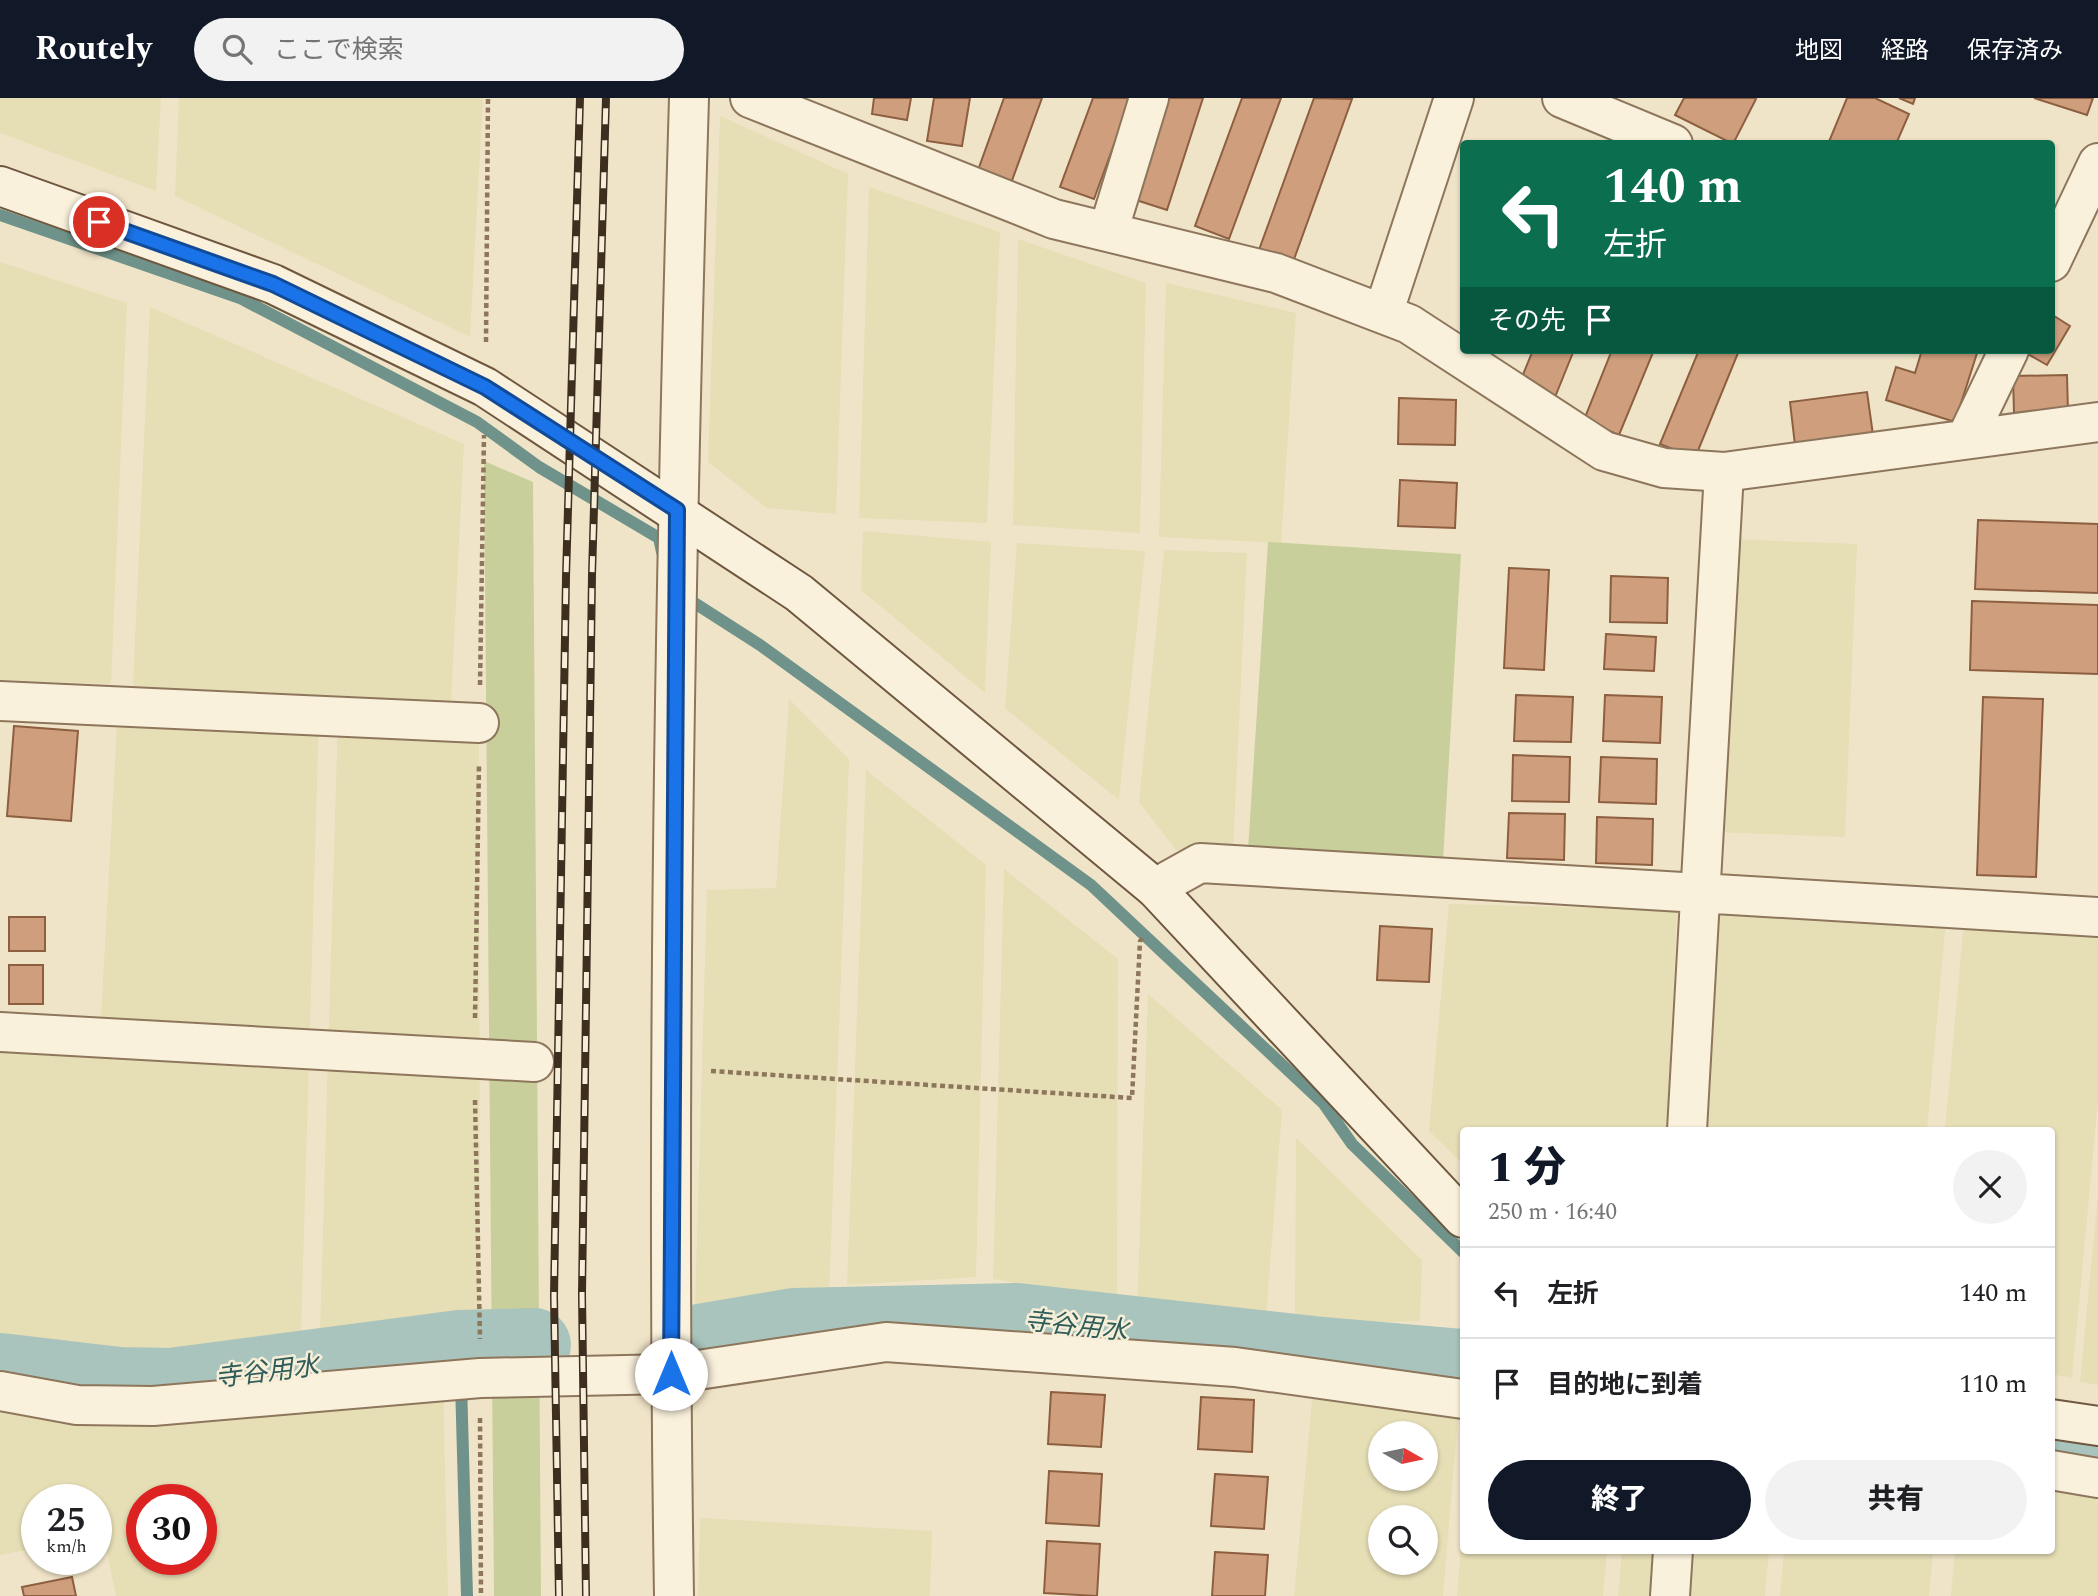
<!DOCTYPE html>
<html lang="ja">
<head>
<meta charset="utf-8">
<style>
  body { margin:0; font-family:Spectral,"Noto Sans JP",serif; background:#f2f2f2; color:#202124; height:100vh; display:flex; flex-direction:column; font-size:26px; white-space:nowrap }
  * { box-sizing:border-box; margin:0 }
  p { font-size:23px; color:#757577 }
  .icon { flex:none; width:38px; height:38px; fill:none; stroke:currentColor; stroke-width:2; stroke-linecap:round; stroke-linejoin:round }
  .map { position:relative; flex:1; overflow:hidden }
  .sheet { position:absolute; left:1460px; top:1029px; width:595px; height:427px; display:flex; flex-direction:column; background:#fff; border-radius:7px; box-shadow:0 2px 5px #0004 }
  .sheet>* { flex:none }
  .top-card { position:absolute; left:1460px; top:42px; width:595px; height:214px; border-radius:7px; box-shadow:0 2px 5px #0004; background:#0b6e4f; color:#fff; overflow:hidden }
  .needle { width:46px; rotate:99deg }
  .buttons { position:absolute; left:1368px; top:1323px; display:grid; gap:14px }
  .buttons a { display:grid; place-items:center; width:70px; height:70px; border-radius:50%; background:#fff; box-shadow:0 2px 5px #0004; font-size:35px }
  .speed { position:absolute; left:21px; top:1386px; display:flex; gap:14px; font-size:35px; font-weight:700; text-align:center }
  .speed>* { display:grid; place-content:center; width:91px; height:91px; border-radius:50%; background:#fff; box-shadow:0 2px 5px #0004; line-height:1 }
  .speed small { font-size:18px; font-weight:400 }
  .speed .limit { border:10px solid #d22; background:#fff; color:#111 }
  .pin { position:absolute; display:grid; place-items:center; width:60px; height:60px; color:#fff; margin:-30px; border:4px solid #fff; border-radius:50%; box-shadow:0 2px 7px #0007 }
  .me { position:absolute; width:77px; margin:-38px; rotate:0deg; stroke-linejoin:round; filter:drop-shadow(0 0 5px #0008) }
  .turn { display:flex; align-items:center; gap:24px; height:147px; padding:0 28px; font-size:32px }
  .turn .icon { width:91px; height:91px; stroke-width:2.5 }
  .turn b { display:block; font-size:49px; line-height:60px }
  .then { display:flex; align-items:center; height:66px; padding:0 28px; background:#0003; gap:14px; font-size:26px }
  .round { display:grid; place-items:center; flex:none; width:74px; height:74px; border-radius:37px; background:#f2f2f2 }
  .headline { display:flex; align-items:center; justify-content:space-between; height:119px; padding:0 28px }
  h1 { font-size:42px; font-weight:800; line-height:52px; color:#111827 }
  .button { display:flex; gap:14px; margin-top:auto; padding:14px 28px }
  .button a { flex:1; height:80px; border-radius:42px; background:#111827; color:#fff; font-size:28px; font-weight:800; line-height:80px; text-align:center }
  .button a+a { background:#f2f2f2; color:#202124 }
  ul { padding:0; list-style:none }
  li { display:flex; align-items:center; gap:21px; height:91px; padding:0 28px; border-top:2px solid #e0e0e0 }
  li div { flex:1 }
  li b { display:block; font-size:26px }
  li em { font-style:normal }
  header { display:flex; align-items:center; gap:42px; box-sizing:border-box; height:98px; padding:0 35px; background:#111827; color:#fff }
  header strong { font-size:33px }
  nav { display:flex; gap:38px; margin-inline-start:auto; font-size:24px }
  .search { width:490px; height:63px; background:#f2f2f2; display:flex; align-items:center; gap:18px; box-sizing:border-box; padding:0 24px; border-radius:38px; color:#757577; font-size:26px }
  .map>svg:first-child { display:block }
  .farmland { fill:#e6deb5; fill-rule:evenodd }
  .green { fill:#c9cf9b }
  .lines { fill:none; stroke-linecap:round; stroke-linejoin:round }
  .stream { stroke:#6f938a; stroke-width:12 }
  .river { stroke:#a9c4bc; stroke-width:74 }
  .building { fill:#cf9f7d; stroke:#8d5f41; stroke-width:2 }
  .street-casing { stroke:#8d765c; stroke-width:42 }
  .secondary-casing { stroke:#6f573f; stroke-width:42 }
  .path { stroke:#8d765c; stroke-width:4.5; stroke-dasharray:5 3.5; stroke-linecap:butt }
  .street { stroke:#faf1dc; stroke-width:38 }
  .secondary { stroke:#faf1dc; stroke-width:38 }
  .rail-casing { stroke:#3d2e20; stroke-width:8 }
  .rail { stroke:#f7eed8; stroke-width:5; stroke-dasharray:16; stroke-linecap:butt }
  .route-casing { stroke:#114b97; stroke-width:18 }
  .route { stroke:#1a73e8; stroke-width:12 }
  .labels { text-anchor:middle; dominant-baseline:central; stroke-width:5; stroke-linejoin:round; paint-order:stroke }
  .water-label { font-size:26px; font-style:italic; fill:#2f5d5a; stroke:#f7eed8 }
</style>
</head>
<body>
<header>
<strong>Routely</strong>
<div class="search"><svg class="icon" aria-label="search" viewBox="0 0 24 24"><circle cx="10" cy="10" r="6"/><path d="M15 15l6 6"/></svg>ここで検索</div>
<nav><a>地図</a><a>経路</a><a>保存済み</a></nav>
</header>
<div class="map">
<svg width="2098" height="1498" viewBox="0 0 2098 1498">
  <rect width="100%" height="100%" fill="#f0e4c8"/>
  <path class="farmland" d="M0,0H161L156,93L0,35Z
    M179,0H483L470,239L175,98Z
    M720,18L848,76L836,416L767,410L708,364Z
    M869,89L1000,134L987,425L859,420Z
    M1018,141L1146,185L1140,435L1013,427Z
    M0,164L127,205L111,586L0,582Z
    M1166,185L1296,215L1281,445L1159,439Z
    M150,209L464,346L451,605L133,588Z
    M863,433L991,444L985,595L861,492Z
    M1728,441L1857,446L1845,739L1717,734Z
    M1017,445L1145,453L1119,702L1005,610Z
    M1164,452L1247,455L1233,753L1176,752L1139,704Z
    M789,601L849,661L829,1199L695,1211L707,792L776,790Z
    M118,607L319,618L301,1236L320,1234L338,618L479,625L480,1280L443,1283L448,1498H116L104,1438L96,1439V1402H37V1450L0,1457V1300L104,1327L418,1286L0,1292V934L100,939ZM142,1402H201V1461H142Z
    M866,672L986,767L976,1179L847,1187Z
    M1004,771L1118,861L1117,1202L993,1181Z
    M1449,806L1677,812L1667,1032H1463V1066L1429,1033Z
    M1712,809L1946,822L1927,1032H1702Z
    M1964,823L2098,836V1003L2072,1280L2051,1276V1032H1945Z
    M1148,896L1282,1012L1266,1220L1137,1215Z
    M1296,1040L1422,1162L1420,1223L1295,1226Z
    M2098,1096V1287L2080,1284Z
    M1313,1292L1459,1306L1443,1498H1294ZM1381,1335H1426V1381H1381ZM1381,1419H1426V1465H1381Z
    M2051,1384L2098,1388V1498H1951L1955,1453L2051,1452Z
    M1463,1418V1452L1607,1453L1603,1498H1457Z
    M700,1420L932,1433L930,1498H698Z
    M1622,1453H1769L1765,1498H1618Z
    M1784,1453H1933L1929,1498H1780Z"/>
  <path class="green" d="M484,363L533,384L541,1498H494Z
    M1268,444L1461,456L1442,780L1247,767Z"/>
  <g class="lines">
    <path class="stream" d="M0,117L240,200L477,324L539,369L659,440L662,454
      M682,497L760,547L1091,787L1324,1006L1352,1046L1463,1154
      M460,1249L467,1498"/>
    <path class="river" d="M688,1245L794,1227L1017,1222L1313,1255L1463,1268
      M0,1272L119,1286L171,1287L460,1249L534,1247
      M2051,1351L2098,1358"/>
  </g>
  <path class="building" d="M874,0H911L907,22L872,16Z
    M934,0H970L962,48L927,43Z
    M1004,0H1042L1010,88L977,75Z
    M1093,0H1131L1094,101L1060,89Z
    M1166,0H1203L1167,112L1133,101Z
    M1242,0H1281L1229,141L1195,128Z
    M1314,0L1352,1L1293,164L1259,152Z
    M1684,0H1754L1756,1L1733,46L1675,17Z
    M1847,0H1875L1909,16L1896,46H1828Z
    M1899,0H1915L1913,6Z
    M2034,0H2093L2087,17Z
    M2051,216L2070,228L2047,267L2021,252H2051Z
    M1533,252H1574L1553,304L1518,289Z
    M1612,252H1654L1619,337L1584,322Z
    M1699,252H1730L1738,255L1695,360L1660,346Z
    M1922,252H1978L1955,324L1886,302L1896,269L1915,275Z
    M2067,277L2068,314L2014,315L2013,278Z
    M1867,294L1873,337L1795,347L1790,304Z
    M1399,300L1456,302L1455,347L1398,346Z
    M1400,382L1457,385L1455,430L1398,428Z
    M1978,422L2098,426V495L1975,491Z
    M1509,470L1549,472L1544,572L1504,570Z
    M1611,478L1668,480L1667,525L1610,524Z
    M1972,503L2098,507V576L1970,572Z
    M1606,536L1656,539L1654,573L1604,571Z
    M1516,597L1573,599L1571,644L1514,643Z
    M1605,597L1662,599L1660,645L1603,643Z
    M1983,599L2043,601L2036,779L1977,777Z
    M14,628L78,633L71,723L7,718Z
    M1513,657L1570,659L1569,704L1512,703Z
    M1601,659L1657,661L1656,706L1599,704Z
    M1509,715L1565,716L1564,762L1507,760Z
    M1597,719L1653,721L1652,767L1596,765Z
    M9,819H45V853H9Z
    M1380,828L1432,831L1429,884L1377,882Z
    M9,867H43V906H9Z
    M1051,1294L1105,1297L1101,1349L1048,1346Z
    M1201,1299L1254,1302L1252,1354L1198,1351Z
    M1049,1373L1102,1376L1099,1428L1046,1425Z
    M1215,1376L1268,1379L1264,1431L1211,1428Z
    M1047,1443L1100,1446L1097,1498L1044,1495Z
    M1215,1454L1268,1457L1265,1498H1212Z
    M72,1479L76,1498H24L22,1489Z"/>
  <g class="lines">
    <g class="street-casing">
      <path id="street" d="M750,0L1054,121L1276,175L1409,226L1604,353L1664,370L1724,374L2098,324
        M1562,0L1673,46
        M1108,134L1149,0
        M2051,164L2098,65
        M1383,216L1454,0
        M1966,341L2009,252
        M0,603L479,625
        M1155,790L1200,765L2098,819
        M0,934L534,964
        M1687,1032L1724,374
        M0,1293L77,1307L153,1308L480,1280L671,1276L886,1244L1235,1269L1463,1301
        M2051,1372L2098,1380
        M674,1498C666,999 674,499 689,0
        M1670,1498L1673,1452"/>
    </g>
    <g class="secondary-casing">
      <path id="secondary" d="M0,88L273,186L485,289L799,495L1155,790L1463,1120
        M2051,1321L2098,1328"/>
    </g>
    <path class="path" d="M486,244L488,0
      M480,587L484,337
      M475,920L479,666
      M711,973L1132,1000L1140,843L1145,838
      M475,1002L480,1241
      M480,1320L481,1498"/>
    <use href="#street" class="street"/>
    <use href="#secondary" class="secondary"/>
    <g class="rail-casing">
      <path id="rail" d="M559,1498L554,1198L566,479L580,0
        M586,1498L582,1196L592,477L606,0"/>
    </g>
    <use href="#rail" class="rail"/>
  </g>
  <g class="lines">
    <g class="route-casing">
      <path id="route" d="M99,124L273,186L485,289L677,412L671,1276"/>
    </g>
    <use href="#route" class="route"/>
  </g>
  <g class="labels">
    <g class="water-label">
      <text transform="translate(1076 1228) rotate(6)">寺谷用水</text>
      <text transform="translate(267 1274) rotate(-7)">寺谷用水</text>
    </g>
  </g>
</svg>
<div class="buttons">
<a><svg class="needle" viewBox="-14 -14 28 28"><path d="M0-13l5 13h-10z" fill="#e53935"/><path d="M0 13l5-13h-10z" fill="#757577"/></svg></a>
<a><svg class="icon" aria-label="search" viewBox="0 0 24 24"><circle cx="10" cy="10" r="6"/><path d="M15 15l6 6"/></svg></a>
</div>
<div class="speed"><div>25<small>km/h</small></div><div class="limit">30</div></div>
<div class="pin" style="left:99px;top:124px;background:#d93025"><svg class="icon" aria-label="arrive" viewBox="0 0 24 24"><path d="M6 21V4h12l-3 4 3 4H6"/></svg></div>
<svg class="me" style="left:671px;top:1276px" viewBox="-20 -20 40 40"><circle r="19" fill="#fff"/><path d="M0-13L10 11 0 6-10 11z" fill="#1a73e8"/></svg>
<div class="top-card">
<div class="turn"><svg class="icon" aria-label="left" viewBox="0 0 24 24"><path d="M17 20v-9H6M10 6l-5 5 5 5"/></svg><div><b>140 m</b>左折</div></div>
<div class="then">その先<svg class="icon" aria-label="arrive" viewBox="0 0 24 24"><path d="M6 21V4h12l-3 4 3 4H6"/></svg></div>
</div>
<section class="sheet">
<div class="headline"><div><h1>1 分</h1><p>250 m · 16:40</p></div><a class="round"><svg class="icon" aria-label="close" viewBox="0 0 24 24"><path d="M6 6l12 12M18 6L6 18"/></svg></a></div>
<ul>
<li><svg class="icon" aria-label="left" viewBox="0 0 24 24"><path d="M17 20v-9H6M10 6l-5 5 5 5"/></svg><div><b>左折</b></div><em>140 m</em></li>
<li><svg class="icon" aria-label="arrive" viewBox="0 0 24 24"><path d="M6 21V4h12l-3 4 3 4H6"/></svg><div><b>目的地に到着</b></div><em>110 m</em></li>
</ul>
<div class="button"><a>終了</a><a>共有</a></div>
</section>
</div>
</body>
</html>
